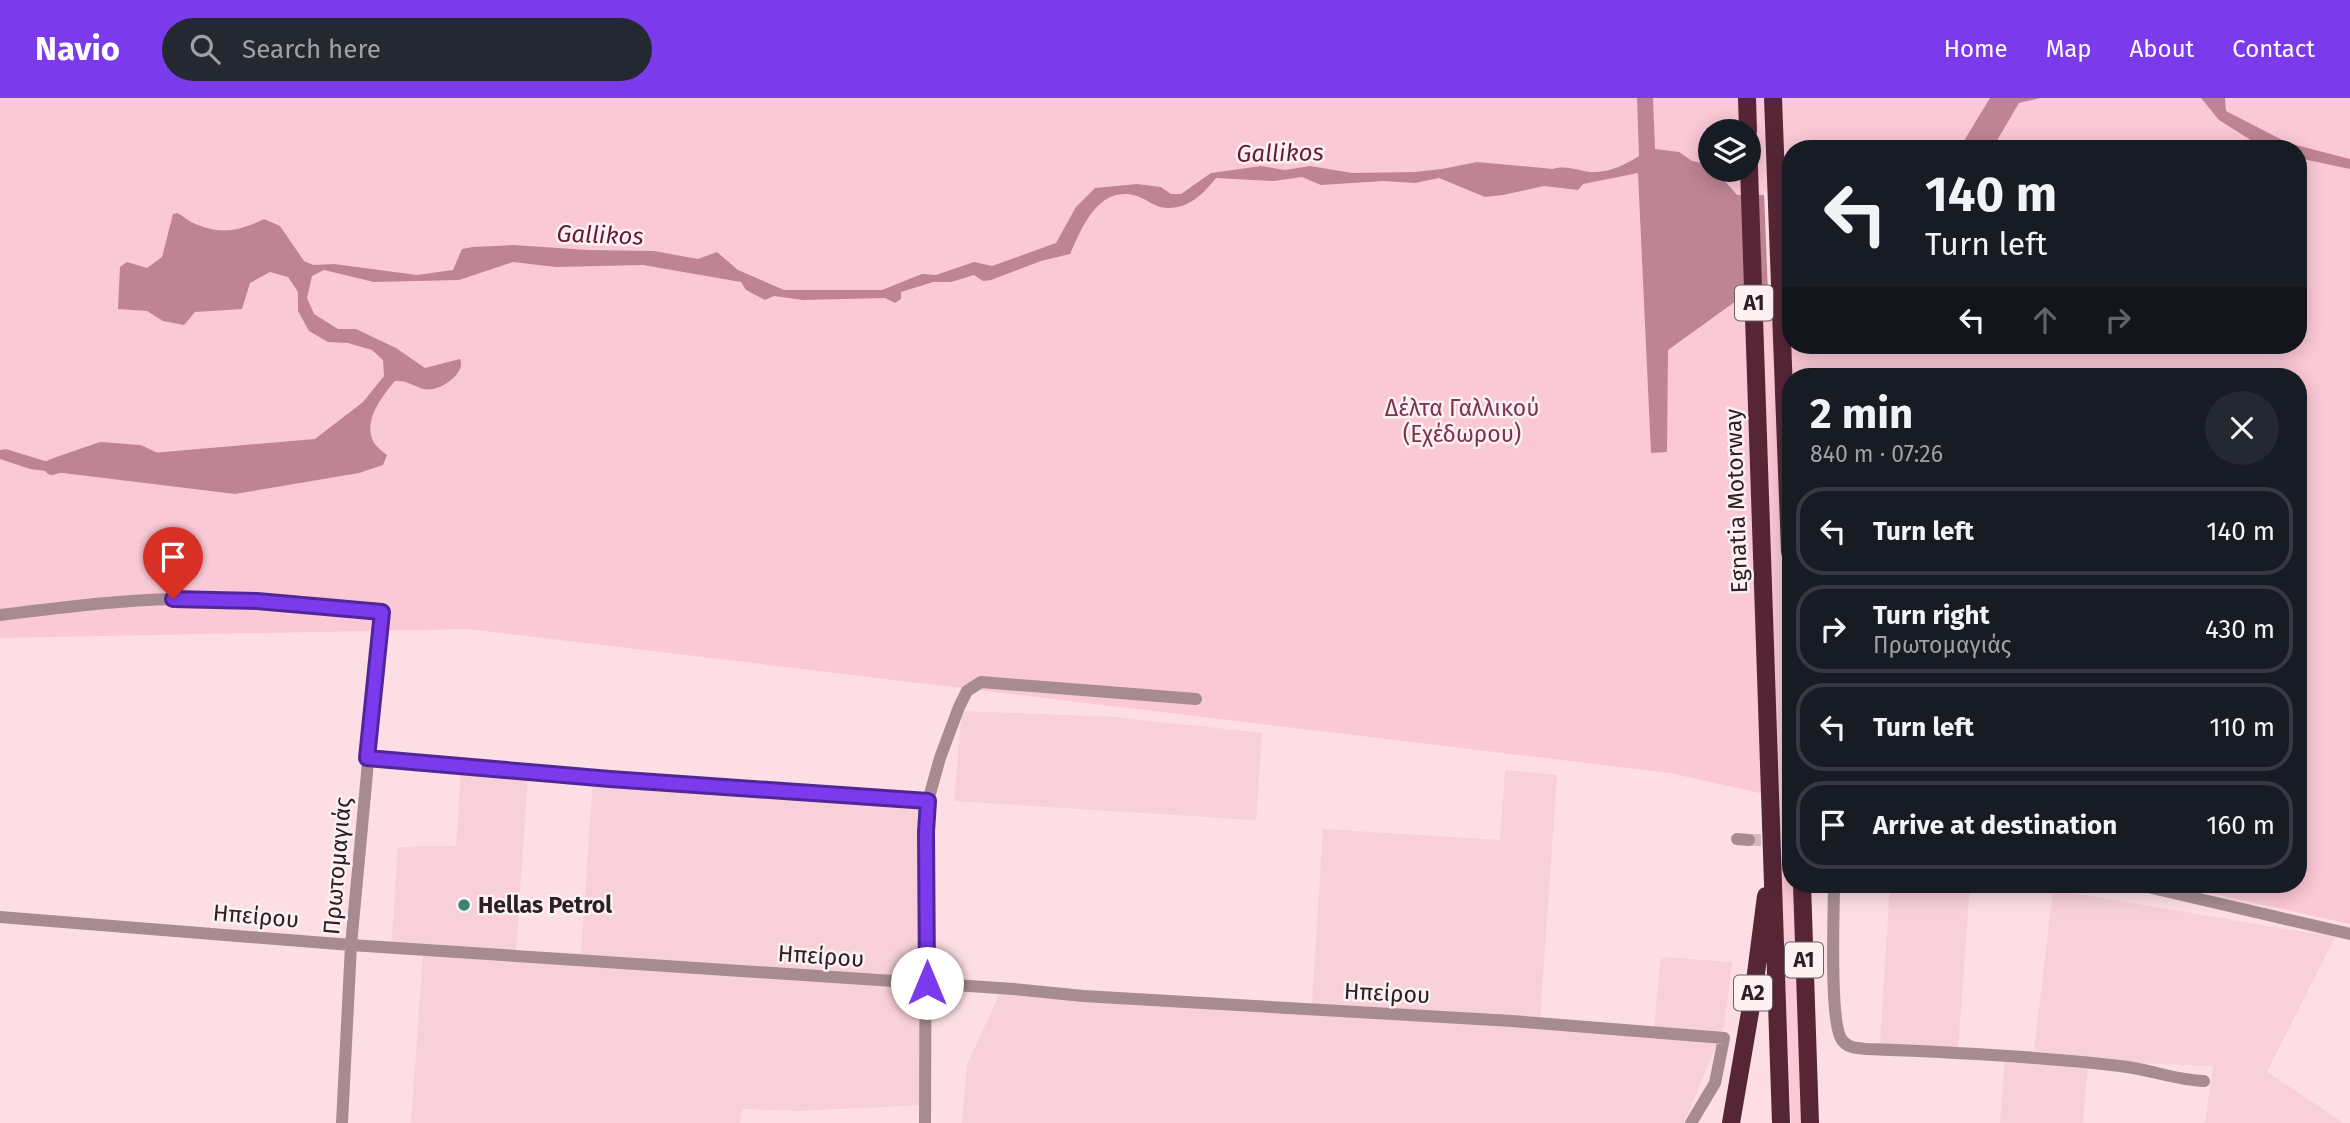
<!DOCTYPE html>
<html lang="en">
<head>
<meta charset="utf-8">
<style>
  body { margin:0; font-family:"Fira Sans",sans-serif; background:#242831; color:#f1f3f6; height:100vh; display:flex; flex-direction:column; font-size:26px; white-space:nowrap }
  * { box-sizing:border-box; margin:0 }
  p { font-size:23px; color:#9ea1a6 }
  .icon { flex:none; width:38px; height:38px; fill:none; stroke:currentColor; stroke-width:2; stroke-linecap:round; stroke-linejoin:round }
  .map { position:relative; flex:1; overflow:hidden }
  .sheet { position:absolute; left:1782px; top:270px; width:525px; height:525px; display:flex; flex-direction:column; background:#171b24; border-radius:28px; box-shadow:0 4px 18px #0003 }
  .sheet>* { flex:none }
  .guide { position:absolute; left:1782px; top:42px; width:525px; height:214px; border-radius:28px; box-shadow:0 4px 18px #0003; background:#171b24; color:#f1f3f6; overflow:hidden }
  .controls { position:absolute; left:1698px; top:21px; display:grid; gap:14px }
  .controls a { display:grid; place-items:center; width:63px; height:63px; border-radius:50%; background:#171b24; box-shadow:0 4px 18px #0003; font-size:35px }
  .pin { position:absolute; display:grid; place-items:center; width:60px; height:60px; color:#fff; margin:-72px -30px; border-radius:50% 50% 50% 0; rotate:-45deg; box-shadow:0 0 7px #0007 }
  .pin .icon { rotate:45deg }
  .me { position:absolute; width:77px; margin:-38px; rotate:0deg; stroke-linejoin:round; filter:drop-shadow(0 0 5px #0008) }
  .turn { display:flex; align-items:center; gap:24px; height:147px; padding:0 28px; font-size:32px }
  .turn .icon { width:91px; height:91px; stroke-width:2.5 }
  .turn b { display:block; font-size:49px; line-height:60px }
  .lanes { display:flex; align-items:center; height:66px; padding:0 28px; background:#0003; justify-content:center; gap:35px; direction:ltr }
  .lanes .off { opacity:.35 }
  .round { display:grid; place-items:center; flex:none; width:74px; height:74px; border-radius:37px; background:#242831 }
  .head { display:flex; align-items:center; justify-content:space-between; height:119px; padding:0 28px }
  h1 { font-size:42px; font-weight:700; line-height:52px }
  ul { padding:0; list-style:none }
  li { display:flex; align-items:center; gap:21px; height:88px; margin:0 14px 10px; padding:0 14px; border:4px solid #363941; border-radius:28px }
  li div { flex:1 }
  li b { display:block; font-size:26px }
  li em { font-style:normal }
  header { display:flex; align-items:center; gap:42px; box-sizing:border-box; height:98px; padding:0 35px; background:#7c3aed; color:#fff }
  header strong { font-size:33px }
  nav { display:flex; gap:38px; margin-inline-start:auto; font-size:24px }
  .search { width:490px; height:63px; background:#242831; display:flex; align-items:center; gap:18px; box-sizing:border-box; padding:0 24px; border-radius:38px; color:#9ea1a6; font-size:26px }
  .map>svg:first-child { display:block }
  .built { fill:#f7d0d9 }
  .green { fill:#fbc8d5; fill-rule:evenodd }
  .water { fill:#bf8494 }
  .pier { fill:#fddee5 }
  .lines { fill:none; stroke-linecap:round; stroke-linejoin:round }
  .river { stroke:#bf8494; stroke-width:16 }
  .minor-tunnel { stroke:#d3b8be; stroke-width:12; stroke-dasharray:12 6; stroke-linecap:butt }
  .minor { stroke:#a68b92; stroke-width:12 }
  .highway { stroke:#572636; stroke-width:18 }
  .route-casing { stroke:#51269a; stroke-width:18 }
  .route { stroke:#7c3aed; stroke-width:12 }
  .poi-dot { fill:#3e8277; stroke:#fdf1f3; stroke-width:2.5 }
  .labels { text-anchor:middle; dominant-baseline:central; stroke-width:5; stroke-linejoin:round; paint-order:stroke }
  .shield { fill:#fdf1f3; stroke:#6a5f61; stroke-width:2 }
  .shield-label { font-size:21px; font-weight:bold; fill:#2b2023 }
  .park-label { font-size:23px; fill:#7c334b; stroke:#fdf1f3 }
  .street-label { font-size:23px; fill:#2b2023; stroke:#fdf1f3 }
  .poi-label { font-size:23px; font-weight:bold; fill:#2b2023; stroke:#fdf1f3; text-anchor:start }
  .water-label { font-size:24px; font-style:italic; fill:#631b36; stroke:#fdf1f3 }
</style>
</head>
<body>
<header>
<strong>Navio</strong>
<div class="search"><svg class="icon" aria-label="search" viewBox="0 0 24 24"><circle cx="10" cy="10" r="6"/><path d="M15 15l6 6"/></svg>Search here</div>
<nav><a>Home</a><a>Map</a><a>About</a><a>Contact</a></nav>
</header>
<div class="map">
<svg width="2350" height="1025" viewBox="0 0 2350 1025">
  <rect width="100%" height="100%" fill="#fddee5"/>
  <path class="built" d="M962,613L1115,619L1262,635L1256,722L954,703Z
    M461,672L528,676L516,853L581,855L593,682L915,704L923,710L922,1007L799,1013L742,1011L740,1025H411L423,856L391,854L398,749L456,748Z
    M1505,672L1557,677L1540,922L1654,930L1661,859L1732,864L1724,929L1684,1025H962L967,967L1004,886L1312,907L1323,731L1500,742Z
    M1890,786H1970L1958,952L1880,946Z
    M2053,792L2335,839L2267,974L2344,1025H2205L2213,968L2133,965L2034,953Z
    M2005,961L2088,967L2083,1025H2000Z"/>
  <path class="green" d="M0,0H2350V826L2168,786H2298V278H1790V786H1796L1804,1025H1791L1778,699L1670,675L469,531L0,540ZM1710,33H1748V72H1710ZM1790,51H2298V247H1790Z"/>
  <path class="water" d="M1637,0H1653L1655,51L1679,54L1692,63L1702,65L1705,60L1710,58V72H1735L1730,76L1724,75V82L1737,97H1764L1790,105V183L1736,203L1668,252L1667,354L1651,355L1638,75L1583,86L1578,92L1544,88L1503,97L1485,99L1439,80L1415,85L1383,83L1321,87L1302,79L1274,83L1216,80C1204,95 1189,111 1167,110C1155,110 1147,101 1137,98C1099,86 1082,129 1070,156L1041,163L991,182L983,183L974,177L951,184H933L901,194V201L895,205L885,200L803,202L774,198L765,202L746,192L741,184L643,167L556,169L513,164L459,182L374,184L324,172L312,178L307,200L314,216L338,231H356L396,250L425,270L460,261C466,274 445,289 433,291C419,294 412,282 395,283C382,298 362,324 374,345C377,349 383,354 387,357L383,367L359,375L235,396L30,371L0,361V352L6,351L48,364L315,341L363,304L384,278L383,262L372,252L348,245L328,244L309,233L298,213V194L288,179L270,174L250,185L242,211L195,214L184,227L163,223L147,213L118,211L120,169L127,164L147,170L162,159L173,116L177,115C182,117 186,121 191,124C219,137 237,134 264,121L280,128L304,163L313,167L334,166L417,177L453,172L462,151L473,149L513,147L588,152L654,153L698,161L717,154L738,172L784,192H882L922,176L936,177L974,164L992,168L1056,145L1076,109L1095,90L1137,86L1161,89L1171,96H1181L1211,75L1261,68L1285,72L1310,68L1352,75L1414,74L1442,71L1477,64L1553,71C1568,66 1582,75 1597,74C1613,73 1626,66 1639,58Z
    M1990,0H2040L2019,5L1992,51H1959Z
    M2201,0H2225L2226,13L2288,45L2350,61V71L2298,60V51H2265L2219,22Z"/>
  <path class="pier" d="M1764,93L1785,100L1789,187L1768,195Z"/>
  <g class="lines">
    <path class="river" d="M52,369L101,352L139,355L158,364"/>
    <path class="minor-tunnel" d="M1749,742H1790"/>
    <path class="minor" d="M0,517C58,510 117,502 175,501C244,501 313,508 382,514L351,847L342,1025
      M367,660L609,681L928,703
      M1737,741L1749,742
      M1834,786C1834,813 1829,925 1842,942C1847,950 1858,950 1867,951C1951,954 2035,958 2120,968C2149,971 2175,982 2204,983
      M2135,786L2350,836
      M0,819L351,847L1014,891L1083,898L1512,923L1724,940L1715,985L1691,1025
      M925,1025L926,735L928,703L940,660L959,609L967,593L981,584L1196,601"/>
    <path class="highway" d="M1747,0L1748,33
      M1773,0L1790,454
      M1748,40L1781,1025
      M1802,786L1810,1025
      M1731,1025L1754,891L1766,798"/>
  </g>
  <g class="lines">
    <g class="route-casing">
      <path id="route" d="M173,501L257,503L382,514L367,660L610,681L928,703L926,734L927,885"/>
    </g>
    <use href="#route" class="route"/>
  </g>
  <circle class="poi-dot" cx="464" cy="807" r="7"/>
  <g class="labels">
    <g class="shield">
      <rect x="1735" y="187.5" width="38" height="35" rx="5"/>
      <rect x="1785" y="844.5" width="38" height="35" rx="5"/>
      <rect x="1734" y="877.5" width="38" height="35" rx="5"/>
    </g>
    <g class="shield-label">
      <text x="1754" y="205">Α1</text>
      <text x="1804" y="862">Α1</text>
      <text x="1753" y="895">Α2</text>
    </g>
    <g class="park-label">
      <text x="1462" y="310">Δέλτα Γαλλικού<tspan x="1462" dy="26">(Εχέδωρου)</tspan></text>
    </g>
    <g class="street-label">
      <text transform="translate(1736 403) rotate(-92)">Egnatia Motorway</text>
      <text transform="translate(337 768) rotate(-85)">Πρωτομαγιάς</text>
      <text transform="translate(256 818) rotate(5)">Ηπείρου</text>
      <text transform="translate(821 858) rotate(4)">Ηπείρου</text>
      <text transform="translate(1387 895) rotate(3)">Ηπείρου</text>
    </g>
    <g class="poi-label">
      <text x="478" y="807">Hellas Petrol</text>
    </g>
    <g class="water-label">
      <text transform="translate(1280 55) rotate(-1)">Gallikos</text>
      <text transform="translate(600 137) rotate(2)">Gallikos</text>
    </g>
  </g>
</svg>
<div class="controls">
<a><svg class="icon" aria-label="layers" viewBox="0 0 24 24"><path d="M12 4l9 5-9 5-9-5zM3 14l9 5 9-5"/></svg></a>
</div>
<div class="pin" style="left:173px;top:501px;background:#d93025"><svg class="icon" aria-label="arrive" viewBox="0 0 24 24"><path d="M6 21V4h12l-3 4 3 4H6"/></svg></div>
<svg class="me" style="left:927px;top:885px" viewBox="-20 -20 40 40"><circle r="19" fill="#fff"/><path d="M0-13L10 11 0 6-10 11z" fill="#7c3aed"/></svg>
<div class="guide">
<div class="turn"><svg class="icon" aria-label="left" viewBox="0 0 24 24"><path d="M17 20v-9H6M10 6l-5 5 5 5"/></svg><div><b>140 m</b>Turn left</div></div>
<div class="lanes"><svg class="icon" aria-label="left" viewBox="0 0 24 24"><path d="M17 20v-9H6M10 6l-5 5 5 5"/></svg><svg class="icon off" aria-label="ahead" viewBox="0 0 24 24"><path d="M12 20V5M6 11l6-6 6 6"/></svg><svg class="icon off" aria-label="right" viewBox="0 0 24 24"><path d="M7 20v-9h11M14 6l5 5-5 5"/></svg></div>
</div>
<section class="sheet">
<div class="head"><div><h1>2 min</h1><p>840 m · 07:26</p></div><a class="round"><svg class="icon" aria-label="close" viewBox="0 0 24 24"><path d="M6 6l12 12M18 6L6 18"/></svg></a></div>
<ul>
<li><svg class="icon" aria-label="left" viewBox="0 0 24 24"><path d="M17 20v-9H6M10 6l-5 5 5 5"/></svg><div><b>Turn left</b></div><em>140 m</em></li>
<li><svg class="icon" aria-label="right" viewBox="0 0 24 24"><path d="M7 20v-9h11M14 6l5 5-5 5"/></svg><div><b>Turn right</b><p>Πρωτομαγιάς</p></div><em>430 m</em></li>
<li><svg class="icon" aria-label="left" viewBox="0 0 24 24"><path d="M17 20v-9H6M10 6l-5 5 5 5"/></svg><div><b>Turn left</b></div><em>110 m</em></li>
<li><svg class="icon" aria-label="arrive" viewBox="0 0 24 24"><path d="M6 21V4h12l-3 4 3 4H6"/></svg><div><b>Arrive at destination</b></div><em>160 m</em></li>
</ul>
</section>
</div>
</body>
</html>
